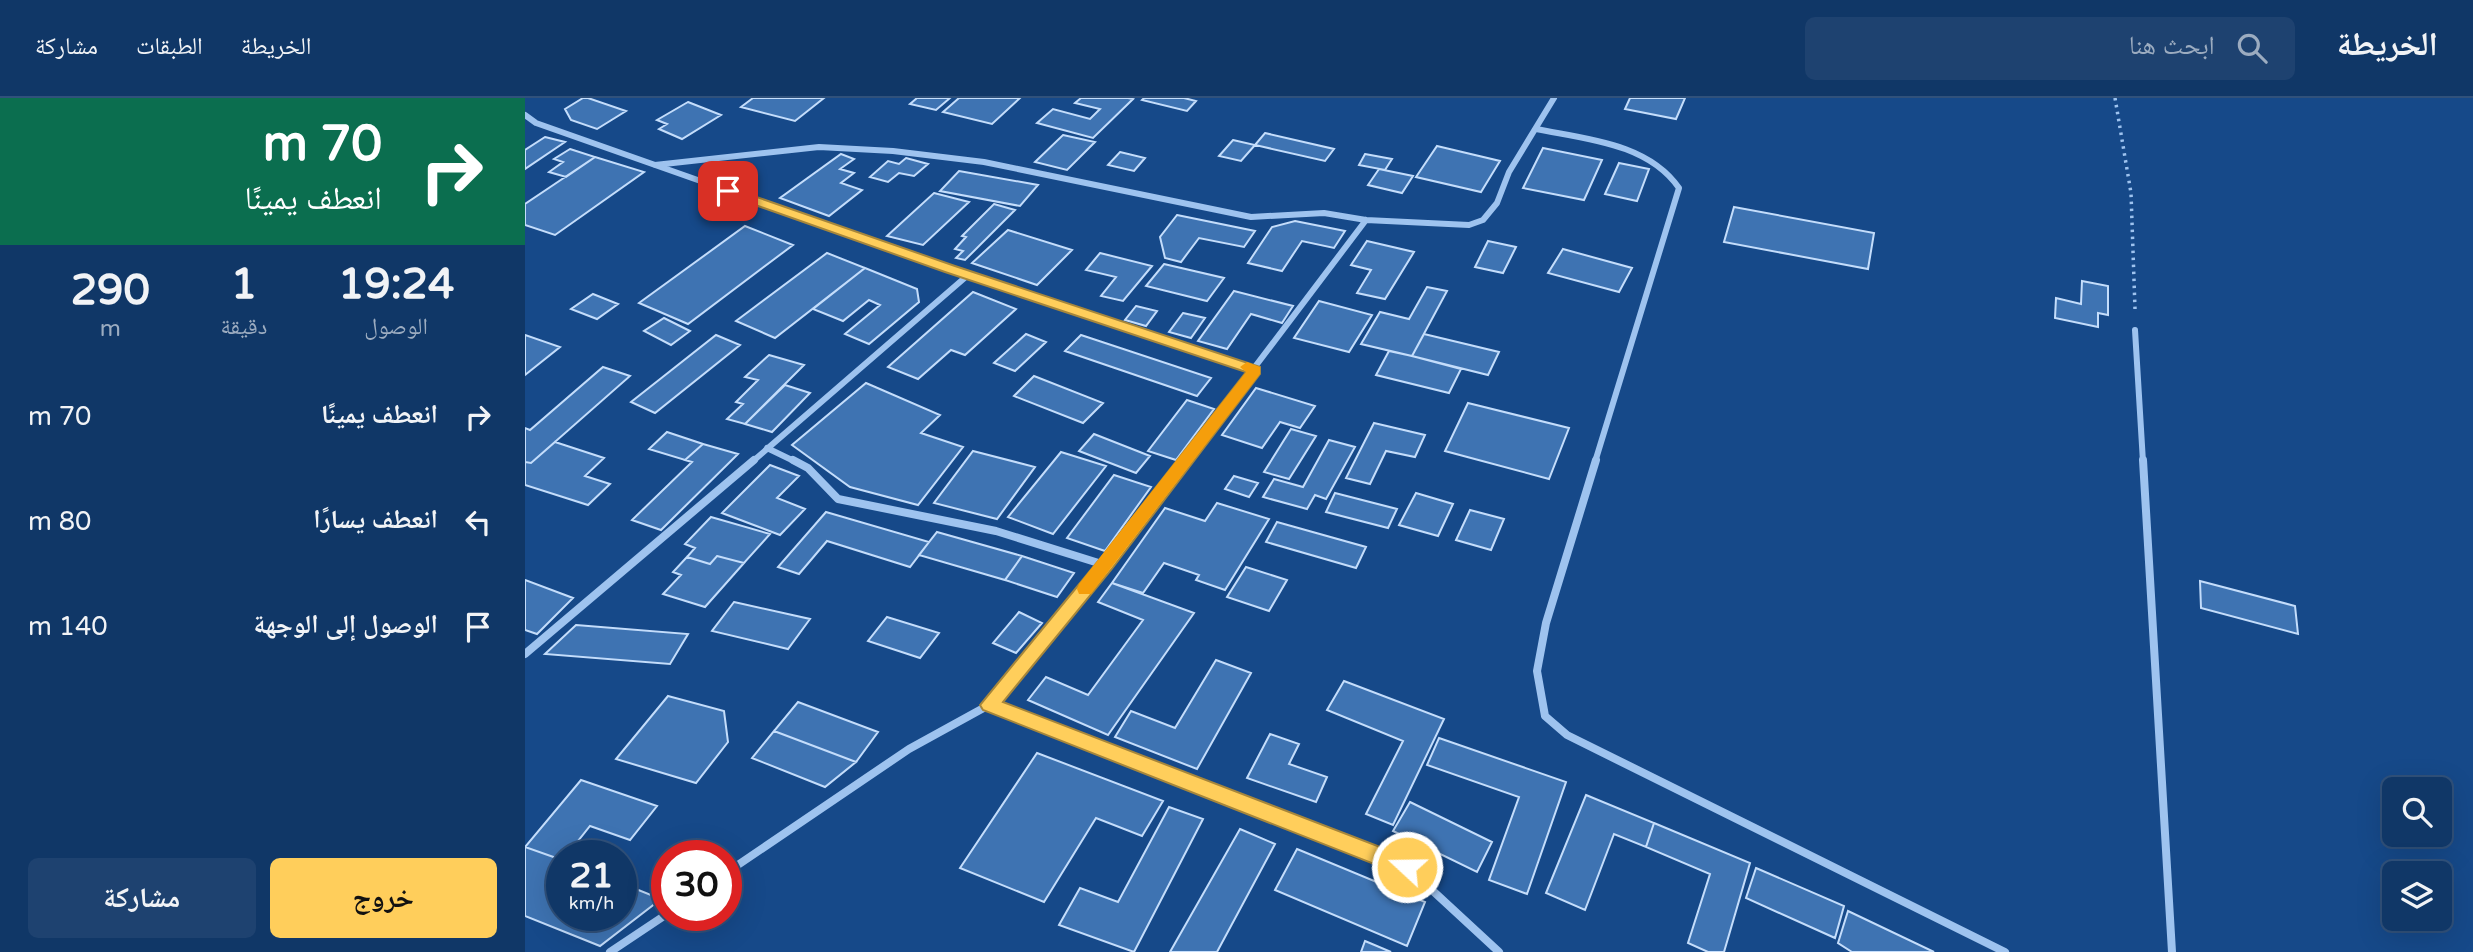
<!DOCTYPE html>
<html lang="ar">
<head>
<meta charset="utf-8">
<style>
  body { margin:0; font-family:"Varela Round","Noto Naskh Arabic",sans-serif; background:#1e4270; color:#f1f3f6; direction:rtl; height:100vh; display:flex; flex-direction:column; font-size:26px; white-space:nowrap }
  * { box-sizing:border-box; margin:0 }
  p { font-size:23px; color:#9cacc0 }
  .icon { flex:none; width:38px; height:38px; fill:none; stroke:currentColor; stroke-width:2; stroke-linecap:round; stroke-linejoin:round }
  .map { position:relative; flex:1; overflow:hidden; direction:ltr }
  .side { display:flex; flex-direction:column; background:#103767; width:525px }
  .side>* { flex:none }
  .top-card { background:#0b6e4f; color:#fff; overflow:hidden }
  .fabs { position:absolute; left:1857px; top:679px; display:grid; gap:14px }
  .fabs a { display:grid; place-items:center; width:70px; height:70px; border-radius:10px; background:#103767; box-shadow:0 7px 28px #0002,0 0 0 2px #30517b; font-size:35px }
  .speed { position:absolute; left:21px; top:742px; display:flex; gap:14px; font-size:35px; font-weight:700; text-align:center }
  .speed>* { display:grid; place-content:center; width:91px; height:91px; border-radius:50%; background:#103767; box-shadow:0 7px 28px #0002,0 0 0 2px #30517b; line-height:1 }
  .speed small { font-size:18px; font-weight:400 }
  .speed .limit { border:10px solid #d22; background:#fff; color:#111 }
  .pin { position:absolute; display:grid; place-items:center; width:60px; height:60px; color:#fff; margin:-30px; border-radius:14px; box-shadow:0 4px 10px #0006 }
  .me { position:absolute; width:77px; margin:-38px; rotate:291deg; stroke-linejoin:round; filter:drop-shadow(0 0 5px #0008) }
  .turn { display:flex; align-items:center; gap:24px; height:147px; padding:0 28px; font-size:32px }
  .turn .icon { width:91px; height:91px; stroke-width:2.5 }
  .turn b { display:block; font-size:49px; line-height:60px }
  .eta { display:flex; justify-content:space-evenly; align-items:center; height:119px; text-align:center }
  .eta b { font-size:42px; font-weight:700; line-height:49px }
  .primary-button { display:flex; gap:14px; margin-top:auto; padding:14px 28px }
  .primary-button a { flex:1; height:80px; border-radius:10px; background:#ffce5b; color:#111; font-size:28px; font-weight:700; line-height:80px; text-align:center }
  .primary-button a+a { background:#1e4270; color:#f1f3f6 }
  ul { padding:0; list-style:none }
  li { display:flex; align-items:center; gap:21px; height:105px; padding:0 28px }
  li div { flex:1 }
  li b { display:block; font-size:26px }
  li em { font-style:normal }
  header { display:flex; align-items:center; gap:42px; box-sizing:border-box; height:98px; padding:0 35px; background:#103767; border-bottom:2px solid #30517b }
  header strong { font-size:33px }
  nav { display:flex; gap:38px; margin-inline-start:auto; font-size:24px }
  .search { width:490px; height:63px; background:#1e4270; display:flex; align-items:center; gap:18px; box-sizing:border-box; padding:0 24px; border-radius:10px; color:#9cacc0; font-size:26px }
  main { display:flex; flex:1; min-height:0 }
  .map>svg:first-child { display:block }
  .building { fill:#3e73b2; stroke:#c4ddfb; stroke-width:2 }
  .lines { fill:none; stroke-linecap:round; stroke-linejoin:round }
  .path { stroke:#9ec3ef; stroke-width:3.5; stroke-dasharray:2.5 4.5; stroke-linecap:butt }
  .street-far1 { stroke:#9ec3ef; stroke-width:6 }
  .street { stroke:#9ec3ef; stroke-width:8 }
  .route { fill:#ffce5b; stroke:#a6863b; stroke-width:2 }
  .slow { fill:#f59e0b }
</style>
</head>
<body>
<header>
<strong>الخريطة</strong>
<div class="search"><svg class="icon" aria-label="search" viewBox="0 0 24 24"><circle cx="10" cy="10" r="6"/><path d="M15 15l6 6"/></svg>ابحث هنا</div>
<nav><a>الخريطة</a><a>الطبقات</a><a>مشاركة</a></nav>
</header>
<main>
<div class="map">
<svg width="1948" height="854" viewBox="0 0 1948 854">
  <rect width="100%" height="100%" fill="#164989"/>
  <path class="building" d="M58,0H63L101,13L72,31L46,22L40,11Z
    M228,0H299L270,23L216,9Z
    M392,0H425L411,12L385,6Z
    M434,0H495L467,26L418,14Z
    M556,0H603L608,1L568,40L512,25L528,11L565,21L575,11L550,5Z
    M619,0H659L671,3L662,13L617,2Z
    M1105,0H1160L1151,21L1100,11Z
    M163,4L196,17L157,41L134,31L142,26L132,22Z
    M740,35L809,51L800,63L730,47Z
    M538,37L570,44L542,72L510,64Z
    M20,39L40,44L0,71V52Z
    M708,42L730,47L716,63L694,58Z
    M912,48L975,63L956,94L891,79Z
    M1018,50L1077,62L1059,102L998,90Z
    M45,51L70,59L41,79L24,74L38,64L29,61Z
    M595,54L620,60L609,73L583,67Z
    M316,56L329,61L315,71L329,75L316,85L337,92L304,118L255,100Z
    M840,56L867,61L860,72L834,67Z
    M70,59L119,74L30,137L0,127V106Z
    M381,60L403,66L389,78L374,75L363,84L345,79L363,63L374,66Z
    M1094,65L1124,71L1112,103L1080,96Z
    M854,71L888,78L877,95L843,87Z
    M434,73L513,87L495,108L415,93Z
    M409,95L444,104L398,147L362,138Z
    M469,106L490,112L440,162L431,160L438,153L430,151L441,139L437,138Z
    M1209,109L1349,135L1343,171L1199,144Z
    M652,117L730,133L719,149L674,140L656,164L640,160L635,139Z
    M770,123L820,133L809,150L777,143L757,173L723,165L747,129Z
    M220,128L268,147L163,226L114,205Z
    M483,132L547,152L512,187L447,165Z
    M842,143L889,154L860,201L832,195L846,172L826,167Z
    M963,143L991,149L978,175L950,169Z
    M1038,151L1107,170L1094,194L1023,175Z
    M302,155L340,170L250,240L211,223Z
    M575,155L627,168L598,203L576,198L591,179L561,172Z
    M639,166L699,180L682,203L621,188Z
    M340,170L392,191L394,204L344,246L320,236L355,207L344,202L318,223L288,211Z
    M1557,183L1583,188V217L1573,215V229L1530,220L1531,200L1556,206Z
    M902,189L922,193L887,258L836,246L855,214L884,221Z
    M709,193L768,208L757,225L726,216L702,251L673,243Z
    M448,194L491,211L440,257L426,252L393,281L363,269Z
    M68,196L93,206L72,221L46,211Z
    M794,203L847,217L824,254L769,240Z
    M611,208L632,213L621,228L600,222Z
    M658,215L680,220L666,240L644,234Z
    M139,220L165,233L146,247L119,233Z
    M501,236L521,244L490,273L469,265Z
    M899,236L974,254L963,277L887,258Z
    M0,237L35,249L0,277Z
    M191,237L215,247L130,315L106,304Z
    M556,237L686,280L672,298L540,253Z
    M864,253L887,258L936,271L924,295L851,277Z
    M244,257L279,267L220,326L202,321L218,306L211,304L233,282L220,279Z
    M78,269L105,278L6,365L0,364V330L5,332Z
    M509,278L578,305L558,325L489,298Z
    M341,285L415,317L396,335L438,349L393,407L325,389L267,347Z
    M260,287L285,295L247,334L220,326Z
    M731,290L790,308L775,330L755,324L737,350L697,337Z
    M662,302L689,311L651,362L623,353Z
    M943,305L1044,330L1024,381L920,353Z
    M849,325L900,337L890,359L861,353L845,386L821,380Z
    M766,331L791,338L764,381L739,374Z
    M142,334L178,346L160,362L124,351Z
    M569,336L625,358L611,375L554,353Z
    M804,342L830,349L801,401L790,397L782,411L738,399L749,381L778,389Z
    M30,344L79,360L60,378L85,386L63,407L0,387V364L6,365Z
    M178,346L213,356L136,432L107,422L167,364L160,362Z
    M448,353L510,369L472,421L409,405Z
    M536,354L581,368L528,436L483,419Z
    M245,367L274,378L252,400L280,411L255,437L197,415Z
    M589,377L626,389L580,453L542,440Z
    M709,378L733,385L724,399L700,391Z
    M810,395L872,411L863,430L801,414Z
    M891,395L928,406L913,438L874,427Z
    M692,405L744,421L700,492L671,482L674,477L639,465L618,495L587,485L640,410L680,423Z
    M945,412L979,421L966,452L931,442Z
    M301,414L404,444L385,469L302,443L274,476L253,469Z
    M186,419L245,436L219,465L192,458L185,466L162,459L170,450L160,446Z
    M752,424L841,449L831,470L741,444Z
    M412,434L497,458L480,482L394,457Z
    M192,458L219,465L180,509L138,496L156,477L148,474L162,459L185,466Z
    M497,458L549,475L532,499L480,482Z
    M721,469L762,482L744,513L702,499Z
    M0,482L48,500L12,536L0,532Z
    M1675,483L1770,508L1773,536L1676,510Z
    M587,485L669,515L583,637L503,602L521,579L563,597L618,522L573,504Z
    M209,504L285,521L263,551L187,533Z
    M494,514L517,525L491,555L468,545Z
    M362,519L414,535L395,560L343,543Z
    M51,527L163,536L145,566L20,556Z
    M691,562L726,575L672,671L590,639L606,613L650,630Z
    M819,583L919,621L868,727L841,716L878,643L802,612Z
    M143,598L199,613L203,644L171,685L91,661Z
    M273,604L353,634L331,664L249,633Z
    M249,633L331,664L300,689L227,660Z
    M745,636L774,646L764,666L802,679L791,704L722,680Z
    M914,640L1041,684L1002,796L964,782L994,699L902,667Z
    M512,655L638,703L617,738L571,720L519,804L435,770Z
    M56,682L132,708L105,742L65,728L41,758H37V762L0,749Z
    M1061,697L1129,725L1121,749L1089,736L1060,812L1021,795Z
    M885,704L967,744L952,774L868,733Z
    M644,709L678,721L609,854L534,827L555,790L593,804Z
    M1129,725L1225,765L1199,854H1183L1163,845L1185,776L1121,749Z
    M715,731L750,746L692,854H645Z
    M0,749L37,762V817H96V785L136,801L75,848L0,818Z
    M772,751L900,804L882,848L750,792Z
    M1231,770L1319,808L1310,840L1221,800Z
    M1323,813L1409,854H1327L1313,845Z
    M840,843L866,854H836Z"/>
  <g class="lines">
    <path class="path" d="M1590,0L1606,95L1610,211"/>
    <path class="street-far1" d="M0,17L11,25L425,171L730,272
      M1011,31C1061,41 1123,45 1154,90L1070,364
      M130,67L294,49L368,53L459,64L726,119L799,115L841,122L944,127L958,122L972,105L984,74L1029,0
      M1610,232L1618,364
      M242,350L271,364
      M227,364L443,177
      M658,364L841,122"/>
    <path class="street" d="M268,362L283,370L313,401L471,433L580,467
      M1071,362L1021,525L1012,573L1020,618L1042,637L1480,854
      M1618,362L1647,854
      M0,556L229,362
      M464,607L660,362
      M201,775L384,651L464,607L882,769L974,854
      M85,854L142,816"/>
  </g>
  <path class="route" d="M203,89L430,168L735,269V276L586,472L478,604L889,762L892,769L889,776L882,779L458,612L455,607L574,462L721,274L420,174L199,96V90Z"/>
  <path class="slow" d="M722,264L735,269V276L566,496H554L552,491L554,486L721,274L715,269Z"/>
</svg>
<div class="fabs">
<a><svg class="icon" aria-label="search" viewBox="0 0 24 24"><circle cx="10" cy="10" r="6"/><path d="M15 15l6 6"/></svg></a>
<a><svg class="icon" aria-label="layers" viewBox="0 0 24 24"><path d="M12 4l9 5-9 5-9-5zM3 14l9 5 9-5"/></svg></a>
</div>
<div class="speed"><div>21<small>km/h</small></div><div class="limit">30</div></div>
<div class="pin" style="left:203px;top:93px;background:#d93025"><svg class="icon" aria-label="arrive" viewBox="0 0 24 24"><path d="M6 21V4h12l-3 4 3 4H6"/></svg></div>
<svg class="me" style="left:882px;top:769px" viewBox="-20 -20 40 40"><circle r="17" fill="#ffce5b" stroke="#fff" stroke-width="3"/><path d="M0-11L8 9 0 5-8 9z" fill="#fff"/></svg>
</div>
<section class="side">
<div class="top-card">
<div class="turn"><svg class="icon" aria-label="right" viewBox="0 0 24 24"><path d="M7 20v-9h11M14 6l5 5-5 5"/></svg><div><b>70 m</b>انعطف يمينًا</div></div>
</div>
<div class="eta">
<div><b>19:24</b><p>الوصول</p></div>
<div><b>1</b><p>دقيقة</p></div>
<div><b>290</b><p>m</p></div>
</div>
<ul>
<li><svg class="icon" aria-label="right" viewBox="0 0 24 24"><path d="M7 20v-9h11M14 6l5 5-5 5"/></svg><div><b>انعطف يمينًا</b></div><em>70 m</em></li>
<li><svg class="icon" aria-label="left" viewBox="0 0 24 24"><path d="M17 20v-9H6M10 6l-5 5 5 5"/></svg><div><b>انعطف يسارًا</b></div><em>80 m</em></li>
<li><svg class="icon" aria-label="arrive" viewBox="0 0 24 24"><path d="M6 21V4h12l-3 4 3 4H6"/></svg><div><b>الوصول إلى الوجهة</b></div><em>140 m</em></li>
</ul>
<div class="primary-button"><a>خروج</a><a>مشاركة</a></div>
</section>
</main>
</body>
</html>
